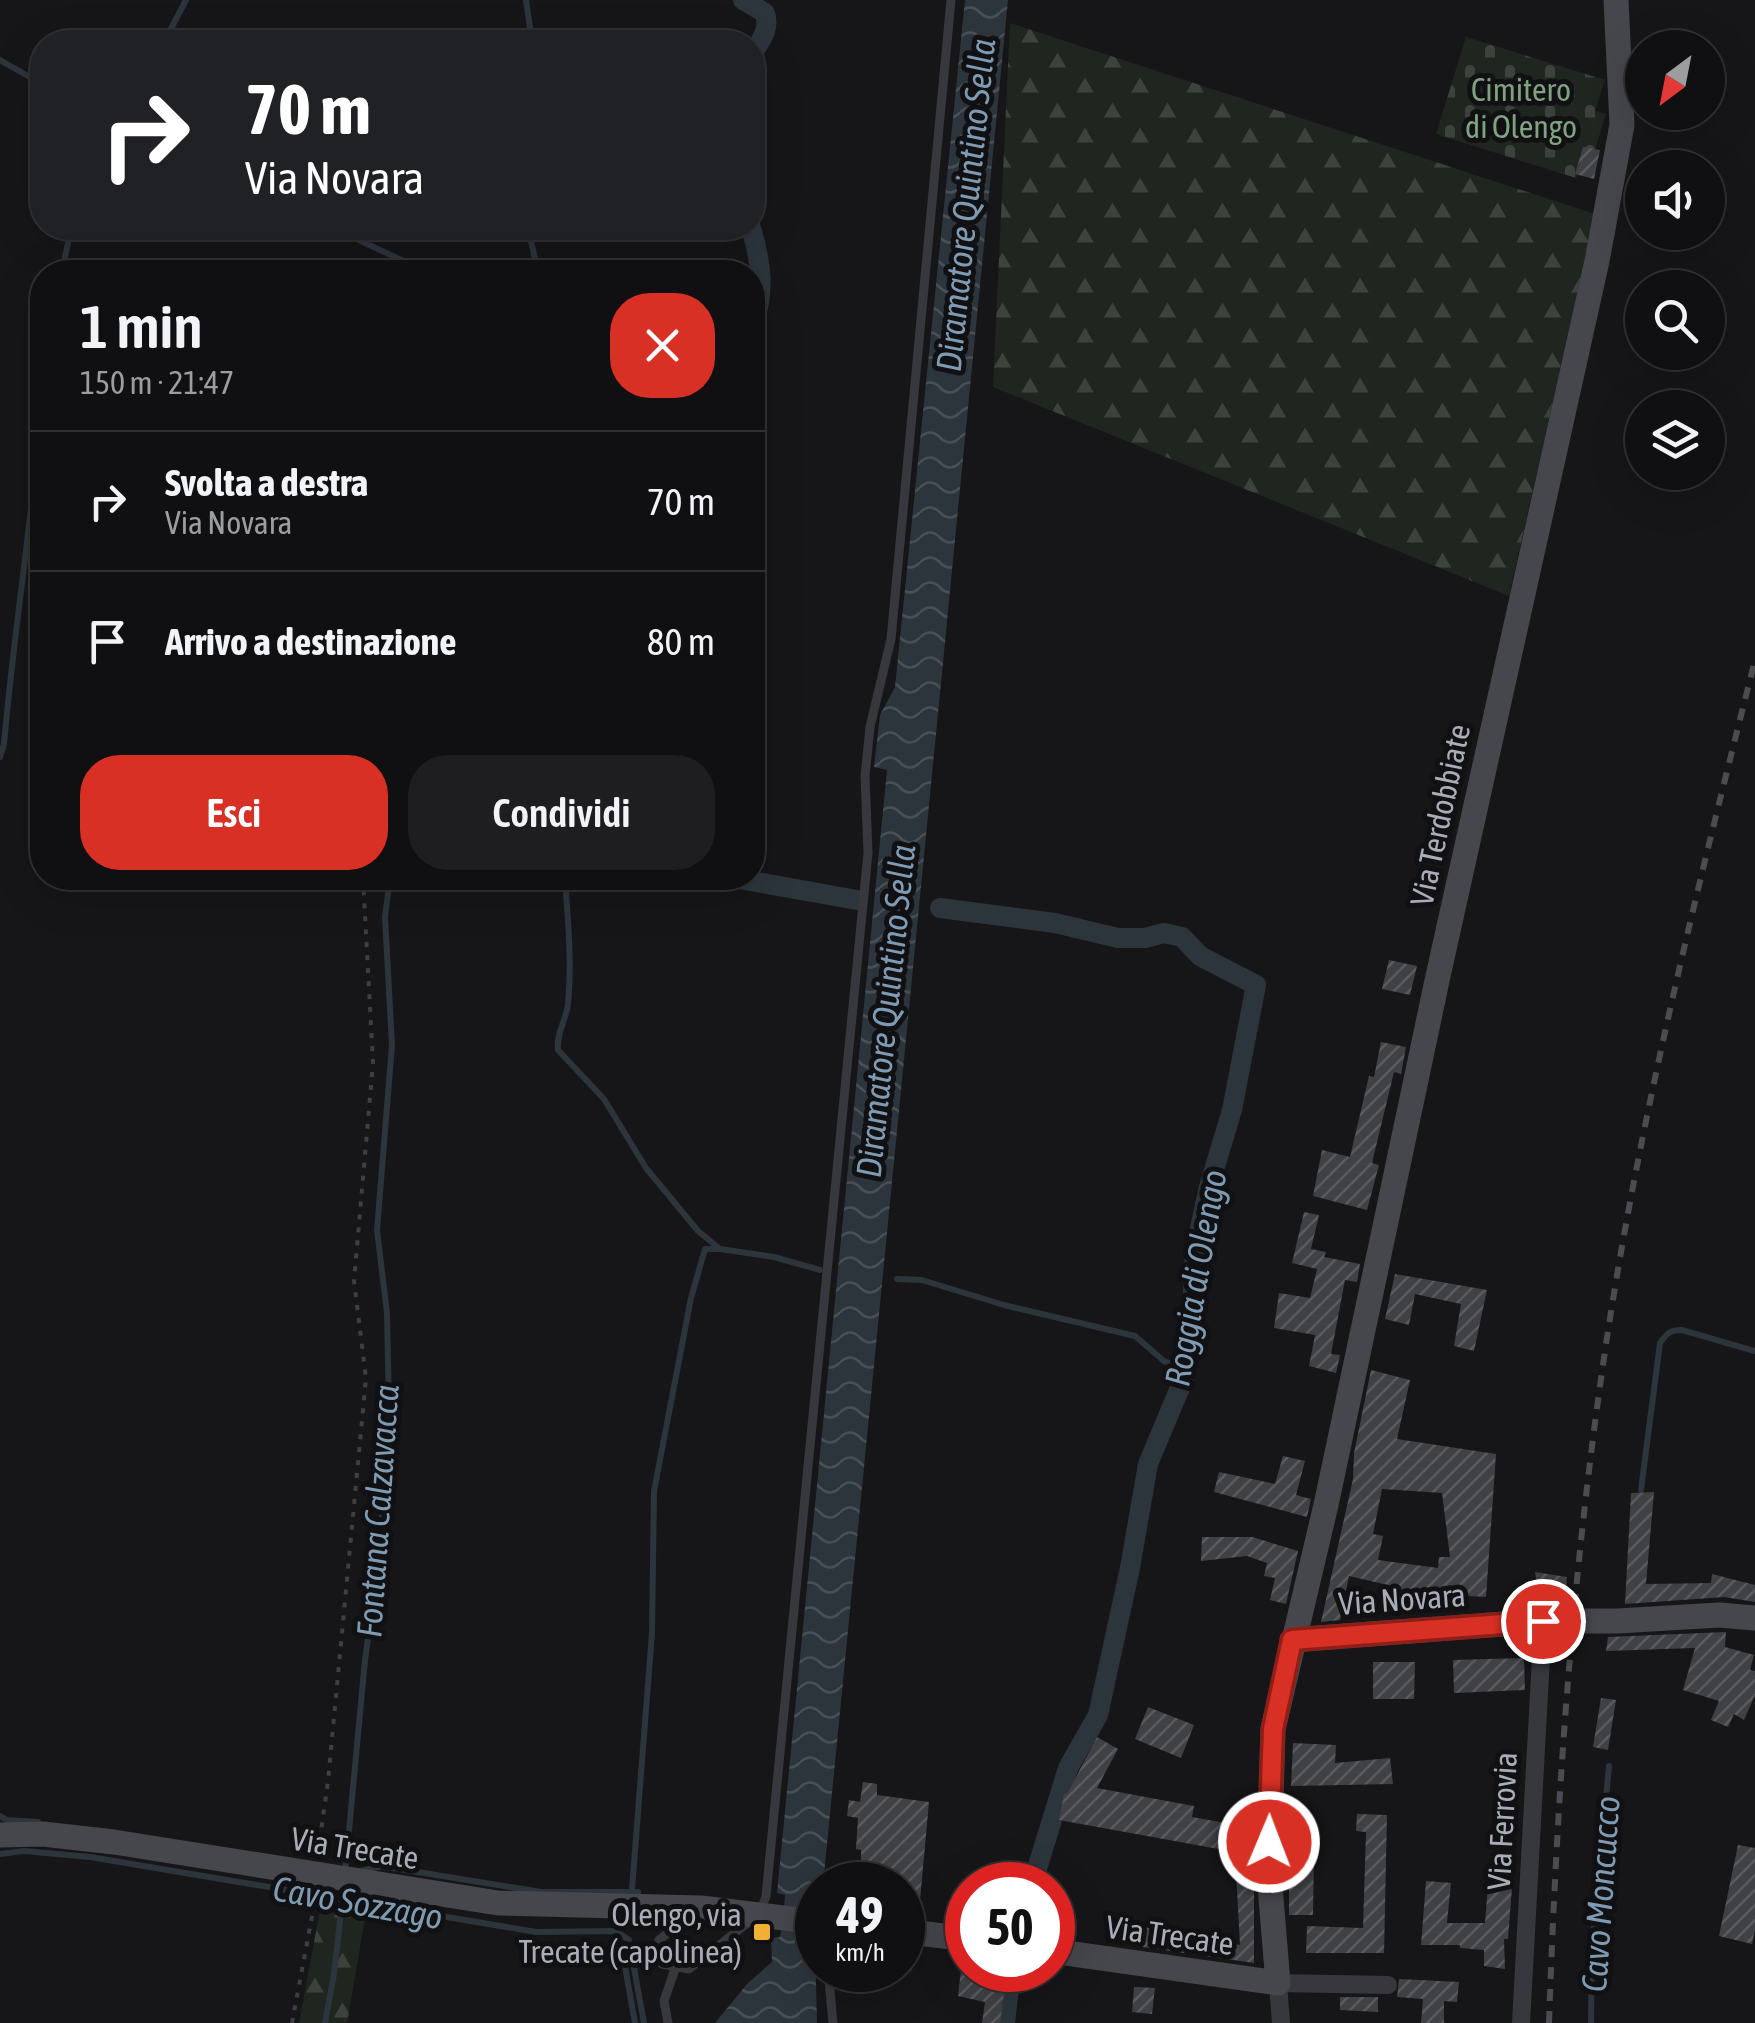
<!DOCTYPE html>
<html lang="it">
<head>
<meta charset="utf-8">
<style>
  body { margin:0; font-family:"Asap Condensed",sans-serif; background:#1e1e20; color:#f1f3f6; height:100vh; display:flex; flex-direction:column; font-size:38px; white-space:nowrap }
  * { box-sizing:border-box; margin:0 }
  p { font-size:32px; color:#9c9d9f }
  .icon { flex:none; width:55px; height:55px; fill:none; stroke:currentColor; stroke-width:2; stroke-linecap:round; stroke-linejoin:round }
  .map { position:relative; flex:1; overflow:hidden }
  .sheet { position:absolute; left:30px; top:260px; width:735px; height:630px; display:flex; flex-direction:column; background:#101012; border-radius:40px; box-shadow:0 10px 40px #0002,0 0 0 2px #303032 }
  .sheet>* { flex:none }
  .hud { position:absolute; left:30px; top:30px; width:735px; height:210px; border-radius:40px; box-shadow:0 10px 40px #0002,0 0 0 2px #303032; background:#202124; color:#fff; overflow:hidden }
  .needle { width:65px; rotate:212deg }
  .fabs { position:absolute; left:1625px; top:30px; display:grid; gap:20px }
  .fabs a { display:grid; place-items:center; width:100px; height:100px; border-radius:50%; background:#101012; box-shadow:0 10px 40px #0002,0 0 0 2px #303032; font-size:50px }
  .speed { position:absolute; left:795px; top:1862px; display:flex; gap:20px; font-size:50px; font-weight:700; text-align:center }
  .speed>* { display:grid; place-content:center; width:130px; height:130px; border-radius:50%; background:#101012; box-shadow:0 10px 40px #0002,0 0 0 2px #303032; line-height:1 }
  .speed small { font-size:25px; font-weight:400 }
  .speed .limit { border:15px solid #d22; background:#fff; color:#111 }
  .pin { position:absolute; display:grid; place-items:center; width:85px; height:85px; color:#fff; margin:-42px; border:5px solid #fff; border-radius:50%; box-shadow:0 2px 10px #0007 }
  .me { position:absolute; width:110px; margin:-55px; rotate:1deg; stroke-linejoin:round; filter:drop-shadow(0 0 8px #0008) }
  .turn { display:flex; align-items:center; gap:35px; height:210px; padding:0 50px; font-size:45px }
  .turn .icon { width:130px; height:130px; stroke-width:2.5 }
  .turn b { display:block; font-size:70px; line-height:85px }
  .round { display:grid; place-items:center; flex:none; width:105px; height:105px; border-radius:40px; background:#1e1e20 }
  .overview { display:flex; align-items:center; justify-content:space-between; height:170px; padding:0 50px }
  h1 { font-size:60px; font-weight:600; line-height:75px }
  .action { display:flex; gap:20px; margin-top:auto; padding:20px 50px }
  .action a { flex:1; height:115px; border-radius:40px; background:#d93025; color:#fff; font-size:40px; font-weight:600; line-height:115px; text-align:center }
  .action a+a { background:#1e1e20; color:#f1f3f6 }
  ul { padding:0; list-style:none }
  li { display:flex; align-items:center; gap:30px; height:140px; padding:0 50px; border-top:2px solid #303032 }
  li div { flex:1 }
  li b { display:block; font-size:38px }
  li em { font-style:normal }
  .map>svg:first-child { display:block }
  .forest { fill:url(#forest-firs) }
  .cemetery { fill:url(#cemetery-stones) }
  .water { fill:url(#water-waves) }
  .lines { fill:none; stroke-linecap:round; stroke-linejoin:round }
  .stream { stroke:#2c353c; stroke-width:6 }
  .canal { stroke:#2c353c; stroke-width:20 }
  .building { fill:url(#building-hatch); fill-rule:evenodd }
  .path { stroke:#3d3f44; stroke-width:4; stroke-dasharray:5 8; stroke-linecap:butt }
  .lane { stroke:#37383d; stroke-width:9 }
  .street { stroke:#37383d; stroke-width:18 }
  .secondary { stroke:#45474d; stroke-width:25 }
  .rail { stroke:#4a4c52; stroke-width:6; stroke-dasharray:12 10; stroke-linecap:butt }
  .route-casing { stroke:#8d1f18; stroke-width:25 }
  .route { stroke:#d93025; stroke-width:18 }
  .poi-dot { fill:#f2b134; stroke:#111113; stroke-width:4 }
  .labels { text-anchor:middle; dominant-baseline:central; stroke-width:10; stroke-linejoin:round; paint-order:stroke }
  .park-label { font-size:32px; fill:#7fa381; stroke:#111113 }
  .street-label { font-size:32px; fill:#a8adb8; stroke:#111113 }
  .poi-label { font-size:32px; fill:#a8adb8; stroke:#111113; text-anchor:end }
  .water-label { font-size:35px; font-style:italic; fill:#7f9bb3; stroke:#111113 }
</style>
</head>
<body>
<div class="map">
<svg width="1755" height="2023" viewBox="0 0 1755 2023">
  <defs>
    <pattern id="forest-firs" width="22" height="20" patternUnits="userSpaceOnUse" patternTransform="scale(2.5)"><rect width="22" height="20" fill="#1e261f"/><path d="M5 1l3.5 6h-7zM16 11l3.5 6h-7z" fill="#3c433d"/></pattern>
    <pattern id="cemetery-stones" width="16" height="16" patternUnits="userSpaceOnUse" patternTransform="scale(2.5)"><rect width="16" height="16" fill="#1e261f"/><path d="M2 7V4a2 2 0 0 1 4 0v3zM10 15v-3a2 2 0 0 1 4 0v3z" fill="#3c433d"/></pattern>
    <pattern id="water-waves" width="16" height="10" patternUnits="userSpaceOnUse" patternTransform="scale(2.5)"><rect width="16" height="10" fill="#2c353c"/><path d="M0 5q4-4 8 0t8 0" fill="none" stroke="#485056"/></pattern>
    <pattern id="building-hatch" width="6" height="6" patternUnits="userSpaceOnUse" patternTransform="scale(2.5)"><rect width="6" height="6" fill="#404145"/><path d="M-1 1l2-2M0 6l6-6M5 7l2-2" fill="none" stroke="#595a5e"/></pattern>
  </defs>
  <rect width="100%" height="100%" fill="#161618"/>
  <path class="forest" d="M1010,23L1595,214L1509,596L993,387Z
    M321,1905L365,1918L347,2023H299Z"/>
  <path class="cemetery" d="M1466,37L1605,80L1595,111L1606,114L1592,159L1582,157L1576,178L1436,134Z"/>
  <path class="water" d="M965,0H1008L823,1885H818L811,1913L784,1910L785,1895L777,1893L887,770L874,767L880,715L895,687Z
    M782,1926L810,1929L808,1939L815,1941L817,2023H715L747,1984L772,1962L771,1938L780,1937Z"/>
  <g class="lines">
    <path class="stream" d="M526,0L530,28L526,42
      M164,42L186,0
      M0,60L42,84
      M333,228L427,272
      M528,228L538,272
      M62,272L71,228
      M0,757L4,744C14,631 32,519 42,405
      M565,878C568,919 572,963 568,1004C566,1020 556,1034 558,1050L604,1099L646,1168L698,1231L720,1249L774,1257L820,1270
      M897,1279L922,1280L1004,1305L1135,1336L1164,1361L1184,1369
      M1641,1490L1660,1343C1667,1333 1670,1330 1682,1330L1755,1351
      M0,1816L7,1820L38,1822
      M0,1854L24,1851L90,1857L536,1932L616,1931L629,1940L644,2023
      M361,1871L381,1866L541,1892H638
      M345,1873L365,1660L379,1562L389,1411L387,1313L377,1230L392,1045L385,917L390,878
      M343,1893L367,1897L369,1905
      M631,1902L652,1633L654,1491L691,1298L705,1249H720
      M621,1944L635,2023
      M325,2023L334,1974L344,1886
      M1591,2023L1592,1948L1609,1766"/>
    <path class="canal" d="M743,0L765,13C770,30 761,40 752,54
      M751,228C761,262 766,293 752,326
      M734,878L857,900
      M940,908L1055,923L1118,938H1145L1164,933L1182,937L1200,956L1256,985L1232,1110L1209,1187L1195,1251L1191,1336L1184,1378L1148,1464L1130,1568L1098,1715L1068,1768L1032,1885
      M1005,2023L1011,1970"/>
  </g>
  <path class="building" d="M1583,147L1600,150L1594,179L1575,174Z
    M1389,960L1417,966L1410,995L1382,989Z
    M1381,1042L1406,1047L1401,1074L1394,1072L1372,1163L1379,1165L1367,1210L1313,1196L1322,1150L1350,1157L1369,1076L1374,1077Z
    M1304,1212L1319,1215L1311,1249L1326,1252L1324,1257L1360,1264L1357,1282L1345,1280L1331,1354L1340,1355L1336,1373L1309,1366L1315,1335L1274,1328L1279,1293L1310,1298L1317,1269L1292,1263Z
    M1395,1274L1487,1290L1474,1351L1454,1346L1461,1304L1415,1294L1409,1325L1385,1319Z
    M1371,1370L1410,1380L1397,1439L1496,1454L1486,1597L1394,1592L1392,1586L1349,1576L1340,1620L1321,1622L1353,1479L1354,1453ZM1382,1489L1442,1493L1450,1557H1439L1438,1568L1378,1560L1383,1536L1373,1534Z
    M1283,1456L1305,1461L1296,1495L1311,1499L1307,1517L1214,1492L1219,1472L1275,1484Z
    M1654,1492L1646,1584L1711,1583L1712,1574L1755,1585V1602L1724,1597L1625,1604L1631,1493Z
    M1202,1537H1252L1298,1551L1286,1604L1270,1600L1275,1578L1264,1576L1267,1563L1247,1556L1201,1561Z
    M1535,1572L1567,1577L1564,1603L1539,1601Z
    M1726,1632L1725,1647L1754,1655L1750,1670L1755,1671V1695L1744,1720L1734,1714L1728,1727L1711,1720L1719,1701L1683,1690L1695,1648L1606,1651L1608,1637Z
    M1524,1658L1525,1690L1454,1693L1453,1660Z
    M1373,1662H1415L1414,1699H1373Z
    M1601,1698L1616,1700L1608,1750L1593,1747Z
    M1148,1707L1194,1725L1181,1758L1135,1739Z
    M1097,1737L1118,1749L1097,1788L1194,1806L1192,1817L1254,1828V1963L1129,1945L1134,1925L1240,1945L1235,1852L1059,1820L1064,1794H1067Z
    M1293,1743L1336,1745L1335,1763L1390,1758L1393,1784L1291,1786Z
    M863,1782L877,1784V1795L929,1802L919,1911L902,1909V1885H861V1850L856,1849L858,1818L847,1816L849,1800L860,1802Z
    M1357,1814L1387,1815L1384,1953H1306L1307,1926L1363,1928L1366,1832L1356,1831Z
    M1738,1845L1755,1848V1930L1752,1944L1719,1936Z
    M1289,1853L1314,1855L1313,1915H1289Z
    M1426,1881L1451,1883L1447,1923H1485L1488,1885L1512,1887L1508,1939H1504L1505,1969L1484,1966V1950L1460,1948V1945H1421Z
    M961,1970H1007L1000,2023H982L985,2002L958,1996Z
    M1399,1979L1459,1982L1457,2002L1444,2001V2023H1421L1423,1999L1397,1997Z
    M1134,1987L1155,1988L1152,2014L1132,2012Z
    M1340,1997H1378V2012L1340,2010Z"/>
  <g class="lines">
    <path class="path" d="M318,1853L328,1781L366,1378L354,1281L373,1063L363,878
      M292,2023L316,1895"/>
    <path class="lane" d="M761,1911L766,1896L868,853L865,776L870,727L891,639L951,0
      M691,1915L659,1940L662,1964L689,1969L750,1921
      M828,1970L833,2023
      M668,2023L664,2001L676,1966"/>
    <path class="street" d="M1281,2023L1278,1983L1388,1985
      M1521,2023L1543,1621"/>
    <path class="secondary" d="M1292,1640L1543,1621H1618L1719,1615L1755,1618
      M0,1835L43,1834L114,1842L498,1903L701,1908L818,1922
      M902,1931L968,1939
      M1052,1951L1278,1983L1269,1874L1273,1729L1326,1505L1438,976L1597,261L1622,125L1616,0"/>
    <path class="rail" d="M1549,2023C1557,1791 1573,1561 1608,1331C1643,1104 1699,882 1755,660"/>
  </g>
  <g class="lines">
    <g class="route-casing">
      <path id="route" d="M1269,1842L1273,1729L1292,1640L1543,1621"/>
    </g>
    <use href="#route" class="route"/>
  </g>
  <rect class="poi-dot" x="752" y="1922" width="20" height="20" rx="5"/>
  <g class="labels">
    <g class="park-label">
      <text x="1521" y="89">Cimitero<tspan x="1521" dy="37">di Olengo</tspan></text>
    </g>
    <g class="street-label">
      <text transform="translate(1440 815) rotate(-78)">Via Terdobbiate</text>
      <text transform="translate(1402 1599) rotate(-4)">Via Novara</text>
      <text transform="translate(1502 1821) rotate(-87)">Via Ferrovia</text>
      <text transform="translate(355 1848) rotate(9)">Via Trecate</text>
      <text transform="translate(1170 1935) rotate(8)">Via Trecate</text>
    </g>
    <g class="poi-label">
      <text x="742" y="1914">Olengo, via<tspan x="742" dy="37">Trecate (capolinea)</tspan></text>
    </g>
    <g class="water-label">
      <text transform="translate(965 205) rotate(-84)">Diramatore Quintino Sella</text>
      <text transform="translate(885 1011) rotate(-84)">Diramatore Quintino Sella</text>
      <text transform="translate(1195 1278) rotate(-80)">Roggia di Olengo</text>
      <text transform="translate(377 1511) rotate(-86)">Fontana Calzavacca</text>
      <text transform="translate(1600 1894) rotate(-86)">Cavo Moncucco</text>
      <text transform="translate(358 1902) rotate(10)">Cavo Sozzago</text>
    </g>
  </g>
</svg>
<div class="fabs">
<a><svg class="needle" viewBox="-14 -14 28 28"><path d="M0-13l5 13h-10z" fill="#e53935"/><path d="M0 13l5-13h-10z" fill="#9c9d9f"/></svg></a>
<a><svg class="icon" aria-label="sound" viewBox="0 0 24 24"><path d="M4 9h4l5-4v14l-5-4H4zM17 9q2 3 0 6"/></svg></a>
<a><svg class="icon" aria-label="search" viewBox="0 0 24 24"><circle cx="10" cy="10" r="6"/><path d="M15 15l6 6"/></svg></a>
<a><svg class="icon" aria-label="layers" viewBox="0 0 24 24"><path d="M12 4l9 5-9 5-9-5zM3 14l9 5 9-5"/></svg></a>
</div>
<div class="speed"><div>49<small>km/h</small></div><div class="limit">50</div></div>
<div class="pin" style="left:1543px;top:1621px;background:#d93025"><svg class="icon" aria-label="arrive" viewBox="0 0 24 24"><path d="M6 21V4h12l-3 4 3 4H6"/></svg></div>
<svg class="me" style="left:1269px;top:1842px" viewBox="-20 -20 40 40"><circle r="17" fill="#d93025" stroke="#fff" stroke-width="3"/><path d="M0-11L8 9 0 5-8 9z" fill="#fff"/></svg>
<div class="hud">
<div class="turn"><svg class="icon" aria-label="right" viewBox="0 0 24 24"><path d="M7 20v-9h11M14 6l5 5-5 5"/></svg><div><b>70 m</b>Via Novara</div></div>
</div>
<section class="sheet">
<div class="overview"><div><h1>1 min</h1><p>150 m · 21:47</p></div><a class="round" style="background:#d93025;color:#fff"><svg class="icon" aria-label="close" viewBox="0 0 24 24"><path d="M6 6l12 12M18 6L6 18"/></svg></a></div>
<ul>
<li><svg class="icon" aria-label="right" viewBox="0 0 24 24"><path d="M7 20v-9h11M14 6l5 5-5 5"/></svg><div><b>Svolta a destra</b><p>Via Novara</p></div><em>70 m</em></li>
<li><svg class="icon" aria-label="arrive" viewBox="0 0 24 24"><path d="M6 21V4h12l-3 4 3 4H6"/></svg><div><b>Arrivo a destinazione</b></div><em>80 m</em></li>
</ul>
<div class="action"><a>Esci</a><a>Condividi</a></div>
</section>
</div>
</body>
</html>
